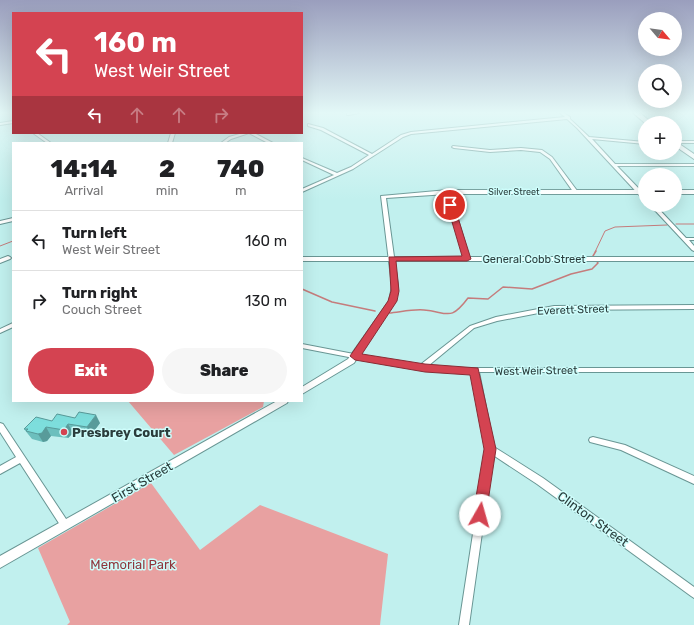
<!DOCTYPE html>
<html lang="en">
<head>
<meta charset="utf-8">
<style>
  body { margin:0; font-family:Rubik,sans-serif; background:#f6f6f6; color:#202124; height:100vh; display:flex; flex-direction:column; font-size:15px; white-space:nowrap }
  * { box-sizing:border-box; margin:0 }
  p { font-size:13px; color:#757577 }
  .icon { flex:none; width:22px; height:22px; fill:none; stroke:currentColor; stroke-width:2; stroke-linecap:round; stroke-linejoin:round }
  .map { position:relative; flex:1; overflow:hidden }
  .sheet { position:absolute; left:12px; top:142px; width:291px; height:260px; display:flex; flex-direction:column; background:#fff; border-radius:0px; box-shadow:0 4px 16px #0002 }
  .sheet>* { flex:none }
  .top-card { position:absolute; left:12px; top:12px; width:291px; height:122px; border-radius:0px; box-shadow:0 4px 16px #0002; background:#d44351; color:#fff; overflow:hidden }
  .needle { width:26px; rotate:119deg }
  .tools { position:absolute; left:638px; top:12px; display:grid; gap:8px }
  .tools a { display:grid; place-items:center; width:44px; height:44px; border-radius:50%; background:#fff; box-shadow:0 4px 16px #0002; font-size:20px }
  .pin { position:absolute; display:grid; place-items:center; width:34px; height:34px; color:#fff; margin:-17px; border:2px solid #fff; border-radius:50%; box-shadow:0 1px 4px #0007 }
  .me { position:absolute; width:44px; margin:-22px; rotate:7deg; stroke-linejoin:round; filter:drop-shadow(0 0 3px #0008) }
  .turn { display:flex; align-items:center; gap:14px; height:84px; padding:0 16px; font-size:18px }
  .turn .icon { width:52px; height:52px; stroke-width:2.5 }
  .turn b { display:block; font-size:28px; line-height:34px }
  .lanes { display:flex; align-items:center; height:38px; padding:0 16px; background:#0003; justify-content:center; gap:20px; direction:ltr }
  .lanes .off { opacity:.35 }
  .eta { display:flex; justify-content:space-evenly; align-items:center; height:68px; text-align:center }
  .eta b { font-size:24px; font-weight:800; line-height:28px }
  .action { display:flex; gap:8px; margin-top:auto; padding:8px 16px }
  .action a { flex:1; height:46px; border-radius:24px; background:#d44351; color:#fff; font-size:16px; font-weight:800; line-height:46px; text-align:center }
  .action a+a { background:#f6f6f6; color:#202124 }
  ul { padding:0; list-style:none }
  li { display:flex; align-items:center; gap:12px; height:60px; padding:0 16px; border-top:1px solid #e0e0e0 }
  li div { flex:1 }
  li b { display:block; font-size:15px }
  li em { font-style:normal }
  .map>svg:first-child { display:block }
  .green { fill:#e8a1a1 }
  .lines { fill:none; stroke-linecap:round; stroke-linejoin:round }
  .stream-far1 { stroke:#c57c7c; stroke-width:1 }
  .stream { stroke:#c57c7c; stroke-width:1.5 }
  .minor-casing { stroke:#699694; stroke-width:2 }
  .tertiary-casing { stroke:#699694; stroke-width:2 }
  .trunk-casing { stroke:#699694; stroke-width:2 }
  .minor { fill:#fff; fill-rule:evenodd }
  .tertiary { fill:#fff; fill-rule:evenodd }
  .trunk { fill:#fff; fill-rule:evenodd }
  .wall { fill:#6cbfbd }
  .shaded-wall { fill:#589b9a }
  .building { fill:#7ddedc; stroke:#589b9a }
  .route { fill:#d44351; stroke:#8a2c35 }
  .poi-dot { fill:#d44351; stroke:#cefdfb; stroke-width:1.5 }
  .labels { text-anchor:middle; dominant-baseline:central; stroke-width:3; stroke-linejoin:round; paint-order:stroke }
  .far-street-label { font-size:9px; fill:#2a3d3c; stroke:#cefdfb }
  .street-label { font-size:11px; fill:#2a3d3c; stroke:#cefdfb }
  .near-poi-label { font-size:13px; font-weight:bold; fill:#2a3d3c; stroke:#cefdfb; text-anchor:start }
  .near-street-label { font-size:13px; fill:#2a3d3c; stroke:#cefdfb }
  .near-park-label { font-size:13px; fill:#8f353b; stroke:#cefdfb }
</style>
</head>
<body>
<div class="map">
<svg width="694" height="625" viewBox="0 0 694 625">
  <rect width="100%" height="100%" fill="#c1f0ee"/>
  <path class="green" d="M128,401H264L263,407L174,455Z
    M151,483L200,550L260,505L388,554L380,625H67L70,622L38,548Z"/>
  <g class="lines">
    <path class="stream-far1" d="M676,224H694
      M0,246L13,241
      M595,252L605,231L615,227L667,225"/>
    <path class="stream" d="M302,289L332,302L375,311
      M389,313C400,312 413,309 424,310C448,312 450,322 468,298L488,299L503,287L532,289L571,274L592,269L598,263L593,256L596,251"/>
    <g class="minor-casing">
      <path id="minor" d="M347,113H359L348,115H347Z
        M560,113H564L570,117V119L589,137L645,142V144L592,139L615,164H694V166H617L645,195V199H643L577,128L567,119L411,134L403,137L353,169L302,192V189L334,175L302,160V158L337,173L351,167L369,155L321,130L308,126V124L323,128L372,154L401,135L411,132L565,117Z
        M33,133H37L51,143H47Z
        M171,133H175L172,143H168Z
        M243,133H249L231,139L225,143H221L229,137Z
        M249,133H254L273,143H268Z
        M675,141H694V143H675Z
        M453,146L490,150L521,148L542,150L552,157L578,192L574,193L550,159L540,152L521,150L490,152L454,148L452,147Z
        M446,191L450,192L469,257H694V261H302V257H464L446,192Z
        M650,205H655L686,238H694V240H689L694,246V251L692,250Z
        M13,218V221L0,224V221Z
        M8,256L10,257L11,258L10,259L0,263V259Z
        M694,305V309L554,310L497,321L474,328L428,366L443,368H694V372H479L494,447L543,478L694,587V598L691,596L537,484L493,455L469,625H459L486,449L472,372H443L422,370H420L417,369L390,365L302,348V344L390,361L420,365L470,326L496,317L554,306Z
        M13,323V327L0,333V329Z
        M0,423L3,424L68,522L69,525L68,528L65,529L62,528L20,463L0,474V466L16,457L0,432Z
        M593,437L625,445L694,476V484L621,450L590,442L589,440L590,438Z"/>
    </g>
    <g class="tertiary-casing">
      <path id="tertiary" d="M13,121V123L0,125V123Z
        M448,190H645V194H448L386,198L398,286L395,301L354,363L302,394V387L348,359L389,301L392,286L381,196Z
        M675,190H694V194H675Z
        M277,401H288L287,403L0,568V556Z"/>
    </g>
    <g class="trunk-casing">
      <path id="trunk" d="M633,113H640L652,123H645Z
        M675,141L694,154V159L675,146Z"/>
    </g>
    <use href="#minor" class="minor"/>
    <use href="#tertiary" class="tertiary"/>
    <use href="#trunk" class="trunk"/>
  </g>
  <path class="wall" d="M52,421L100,423L91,435L73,433L68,438L51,436L47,441L43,442L32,439L24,429Z"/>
  <path class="shaded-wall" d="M96,415L100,423L91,435L87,427Z
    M68,424L73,433L68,438L64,430Z
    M46,427L51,436L47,441L43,442L38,434Z"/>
  <path class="building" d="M79,412L96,415L87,427L68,424L64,430L46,427L42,433L38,434L26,431L28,429H24L36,417L52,421L57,414L75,418Z"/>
  <linearGradient id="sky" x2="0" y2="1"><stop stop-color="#9a9ebd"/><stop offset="0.56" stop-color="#e3f8f7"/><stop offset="1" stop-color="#e3f8f7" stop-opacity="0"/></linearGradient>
  <rect width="694" height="201" fill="url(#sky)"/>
  <path class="route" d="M450,203L454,205L471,259L467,261H396L399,291L397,301L362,354L425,364L478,368L496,449L486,515L484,520L480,522L475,520L473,515L484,449L470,375L425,372L355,360L350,356L388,301L391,291L389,257L462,256L447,205Z"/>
  <circle class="poi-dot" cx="64" cy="432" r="4"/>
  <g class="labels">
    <g class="far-street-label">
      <text x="514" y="192">Silver Street</text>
    </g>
    <g class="street-label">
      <text x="534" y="259">General Cobb Street</text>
      <text transform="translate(573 310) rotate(-2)">Everett Street</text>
      <text transform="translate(536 371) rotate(-1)">West Weir Street</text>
    </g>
    <g class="near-poi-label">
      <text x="72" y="432">Presbrey Court</text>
    </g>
    <g class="near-street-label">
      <text transform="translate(142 482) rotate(-30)">First Street</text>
      <text transform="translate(593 519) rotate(36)">Clinton Street</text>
    </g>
    <g class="near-park-label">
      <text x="133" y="564">Memorial Park</text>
    </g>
  </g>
</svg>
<div class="tools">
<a><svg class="needle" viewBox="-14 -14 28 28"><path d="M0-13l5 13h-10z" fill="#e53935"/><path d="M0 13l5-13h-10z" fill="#757577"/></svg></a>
<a><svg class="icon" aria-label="search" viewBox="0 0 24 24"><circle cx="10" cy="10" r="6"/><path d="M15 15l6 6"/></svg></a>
<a>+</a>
<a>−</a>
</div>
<div class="pin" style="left:450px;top:205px;background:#d93025"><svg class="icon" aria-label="arrive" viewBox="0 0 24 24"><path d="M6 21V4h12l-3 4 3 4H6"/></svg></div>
<svg class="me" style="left:480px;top:515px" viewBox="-20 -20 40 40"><circle r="19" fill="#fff"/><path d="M0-13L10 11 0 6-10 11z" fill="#d44351"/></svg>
<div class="top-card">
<div class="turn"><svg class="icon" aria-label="left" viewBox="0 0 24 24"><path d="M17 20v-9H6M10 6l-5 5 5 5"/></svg><div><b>160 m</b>West Weir Street</div></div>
<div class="lanes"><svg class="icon" aria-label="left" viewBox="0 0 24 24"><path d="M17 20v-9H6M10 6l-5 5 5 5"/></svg><svg class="icon off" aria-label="ahead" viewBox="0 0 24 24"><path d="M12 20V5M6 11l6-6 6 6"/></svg><svg class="icon off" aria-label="ahead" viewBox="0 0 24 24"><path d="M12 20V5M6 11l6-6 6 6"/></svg><svg class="icon off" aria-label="right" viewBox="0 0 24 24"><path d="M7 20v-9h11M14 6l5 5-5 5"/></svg></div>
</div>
<section class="sheet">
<div class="eta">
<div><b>14:14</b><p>Arrival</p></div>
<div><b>2</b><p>min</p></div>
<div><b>740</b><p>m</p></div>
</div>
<ul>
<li><svg class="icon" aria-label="left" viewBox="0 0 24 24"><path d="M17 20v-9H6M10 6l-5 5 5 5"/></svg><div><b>Turn left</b><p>West Weir Street</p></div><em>160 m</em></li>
<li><svg class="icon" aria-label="right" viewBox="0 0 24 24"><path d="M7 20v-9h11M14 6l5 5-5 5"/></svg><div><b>Turn right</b><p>Couch Street</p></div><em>130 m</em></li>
</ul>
<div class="action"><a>Exit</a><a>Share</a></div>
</section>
</div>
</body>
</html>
